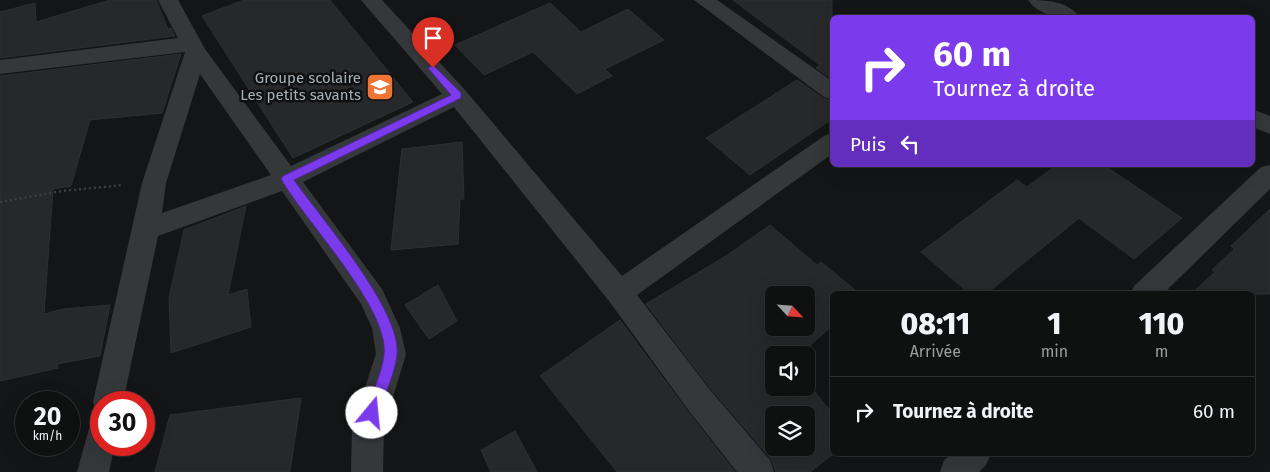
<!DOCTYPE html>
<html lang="fr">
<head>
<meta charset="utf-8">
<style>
  body { margin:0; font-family:"Fira Sans",sans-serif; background:#1d1e1e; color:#f1f3f6; height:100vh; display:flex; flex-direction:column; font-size:19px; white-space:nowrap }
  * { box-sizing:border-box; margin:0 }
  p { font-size:16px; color:#9b9d9f }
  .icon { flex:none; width:28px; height:28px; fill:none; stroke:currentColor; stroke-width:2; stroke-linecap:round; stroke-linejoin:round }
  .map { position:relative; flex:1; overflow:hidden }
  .drawer { position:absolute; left:830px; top:291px; width:425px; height:165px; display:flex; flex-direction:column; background:#0f1010; border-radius:8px; box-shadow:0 5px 20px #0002,0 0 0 1px #2f3030 }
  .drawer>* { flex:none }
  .top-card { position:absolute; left:830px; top:15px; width:425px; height:152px; border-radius:8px; box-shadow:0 5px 20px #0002,0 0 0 1px #2f3030; background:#7c3aed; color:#fff; overflow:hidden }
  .needle { width:32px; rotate:116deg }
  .tools { position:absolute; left:765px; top:286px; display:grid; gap:10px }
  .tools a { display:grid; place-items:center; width:50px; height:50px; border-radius:8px; background:#0f1010; box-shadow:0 5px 20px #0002,0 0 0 1px #2f3030; font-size:25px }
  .speed { position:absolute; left:15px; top:391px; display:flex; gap:10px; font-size:25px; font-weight:700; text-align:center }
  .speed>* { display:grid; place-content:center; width:65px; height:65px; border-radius:50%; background:#0f1010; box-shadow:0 5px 20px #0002,0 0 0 1px #2f3030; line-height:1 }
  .speed small { font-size:12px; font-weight:400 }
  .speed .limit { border:8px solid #d22; background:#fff; color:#111 }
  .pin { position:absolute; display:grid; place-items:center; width:42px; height:42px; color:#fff; margin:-51px -21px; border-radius:50% 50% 50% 0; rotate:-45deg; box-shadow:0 0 5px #0007 }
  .pin .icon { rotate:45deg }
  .me { position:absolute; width:55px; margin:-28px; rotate:17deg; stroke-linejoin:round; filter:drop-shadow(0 0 4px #0008) }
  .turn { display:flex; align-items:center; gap:18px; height:105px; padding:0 20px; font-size:22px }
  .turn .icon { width:65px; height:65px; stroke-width:2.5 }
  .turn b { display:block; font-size:35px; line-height:42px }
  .then { display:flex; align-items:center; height:48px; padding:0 20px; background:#0003; gap:10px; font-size:19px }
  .eta { display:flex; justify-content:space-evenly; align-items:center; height:85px; text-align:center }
  .eta b { font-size:30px; font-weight:800; line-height:35px }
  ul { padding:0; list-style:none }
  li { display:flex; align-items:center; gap:15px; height:70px; padding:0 20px; border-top:1px solid #2f3030 }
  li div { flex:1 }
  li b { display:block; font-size:19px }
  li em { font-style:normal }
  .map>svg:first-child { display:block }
  .building { fill:#27282a; stroke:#2e2f32; fill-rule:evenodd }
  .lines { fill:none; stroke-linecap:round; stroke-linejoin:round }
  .path { stroke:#3b3f42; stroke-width:2.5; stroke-dasharray:2 3; stroke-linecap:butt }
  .street { fill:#35383b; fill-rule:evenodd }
  .route { fill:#7c3aed; stroke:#51269a }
  .labels { text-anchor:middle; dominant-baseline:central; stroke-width:5; stroke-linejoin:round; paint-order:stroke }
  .poi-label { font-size:15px; fill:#a6b0b6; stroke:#0f1011; text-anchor:end }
</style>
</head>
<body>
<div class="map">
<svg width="1270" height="472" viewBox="0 0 1270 472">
  <rect width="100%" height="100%" fill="#141516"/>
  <path class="building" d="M110,0H156L168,29L171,28L175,36L0,58V12L35,3L36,22Z
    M244,0H330L413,102L293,158L202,16Z
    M733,0H832V79L816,68L820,65Z
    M550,3L581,32L628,9L664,40L605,69L612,76L577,94L533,52L484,75L455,45Z
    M181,54L162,113L90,120L71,186L53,189L44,314L63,309L110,305L100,356L57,364L58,368L0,381V76Z
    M797,80L823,98L832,102V119L750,175L706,138Z
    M462,142L464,199H460L458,244L391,250L402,149Z
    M1057,165H1104L1182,218L1134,259L1079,218L986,294H970L921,252L1017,180L1027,187Z
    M246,206L228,295L247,289L251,327L171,353L169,298L184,230Z
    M1270,209V294H1191L1215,272L1212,270L1234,249L1231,246Z
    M770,225L817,265L821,262L860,294H832V326L799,355H774V388H806V381L832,413V455L810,472H776L771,459L712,390L646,304L726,256ZM774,295H806V328H774ZM774,415H806V448H774Z
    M438,285L457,321L429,339L405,305Z
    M620,320L688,412L735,472H617L540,376Z
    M301,398L290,472H155L170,415Z
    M515,431L537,472H491L481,450Z"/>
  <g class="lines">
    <path class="path" d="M0,202L62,191L123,185"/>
    <path class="street" d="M158,0H178L205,49L291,166L442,94L361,0H382L465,90L622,276L824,136L832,133V154L637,295L711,391L770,460L774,472H737L689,411L609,301L454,107L303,182L382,289L400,328L406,354L384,427L383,472H351L352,427L376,354L372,328L361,304L282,191L158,236L123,402H101V414L97,412L93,402L142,183L185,52L0,74V60L178,38ZM200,74L271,175L162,213L166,183Z
      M694,0H717L832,81V100L824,97Z
      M1028,0C1046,0 1069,1 1080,18C1061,18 1040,17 1028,0Z
      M1252,109L1270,116V134L1252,127Z
      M1270,165V189L1163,294H1130L1134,286L1261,167Z
      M101,421V445H115L109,472H77L90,425Z
      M952,454H991L986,465L979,472H940L944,460Z"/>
  </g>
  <path class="route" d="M433,65L461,93V98L294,180C320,217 402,311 397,355C395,374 384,395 379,413L377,418L372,420L367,418L365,413C371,395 382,374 384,355C390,309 305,221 281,179L283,176L451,95L428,68Z"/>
  <defs>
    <g id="school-square" transform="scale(1.4375)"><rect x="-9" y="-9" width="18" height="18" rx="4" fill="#ee7535" stroke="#0f1011"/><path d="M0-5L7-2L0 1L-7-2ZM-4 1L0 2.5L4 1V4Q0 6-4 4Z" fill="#fff"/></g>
  </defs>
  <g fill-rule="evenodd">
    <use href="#school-square" x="380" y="87"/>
  </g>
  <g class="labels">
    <g class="poi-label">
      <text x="361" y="78">Groupe scolaire<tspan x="361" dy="17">Les petits savants</tspan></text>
    </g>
  </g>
</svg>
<div class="tools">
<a><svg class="needle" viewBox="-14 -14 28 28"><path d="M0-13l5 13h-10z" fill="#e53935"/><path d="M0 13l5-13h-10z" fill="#9b9d9f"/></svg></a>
<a><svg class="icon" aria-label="sound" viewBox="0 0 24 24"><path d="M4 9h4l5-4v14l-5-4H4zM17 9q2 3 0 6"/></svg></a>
<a><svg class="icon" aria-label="layers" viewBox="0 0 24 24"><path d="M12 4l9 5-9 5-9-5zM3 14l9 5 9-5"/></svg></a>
</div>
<div class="speed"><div>20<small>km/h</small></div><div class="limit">30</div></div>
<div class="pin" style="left:433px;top:68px;background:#d93025"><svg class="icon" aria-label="arrive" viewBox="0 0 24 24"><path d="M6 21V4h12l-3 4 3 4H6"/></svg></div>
<svg class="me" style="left:372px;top:413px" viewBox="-20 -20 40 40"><circle r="19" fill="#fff"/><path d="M0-13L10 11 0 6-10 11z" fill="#7c3aed"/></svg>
<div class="top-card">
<div class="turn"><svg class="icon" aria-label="right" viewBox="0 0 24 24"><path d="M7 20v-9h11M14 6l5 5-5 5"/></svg><div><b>60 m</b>Tournez à droite</div></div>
<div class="then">Puis<svg class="icon" aria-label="left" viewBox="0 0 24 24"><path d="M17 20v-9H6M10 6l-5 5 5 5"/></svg></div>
</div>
<section class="drawer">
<div class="eta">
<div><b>08:11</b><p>Arrivée</p></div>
<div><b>1</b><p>min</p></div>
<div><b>110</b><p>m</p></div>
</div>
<ul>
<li><svg class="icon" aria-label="right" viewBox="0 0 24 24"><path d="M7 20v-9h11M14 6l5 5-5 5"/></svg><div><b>Tournez à droite</b></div><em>60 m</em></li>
</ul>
</section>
</div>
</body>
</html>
